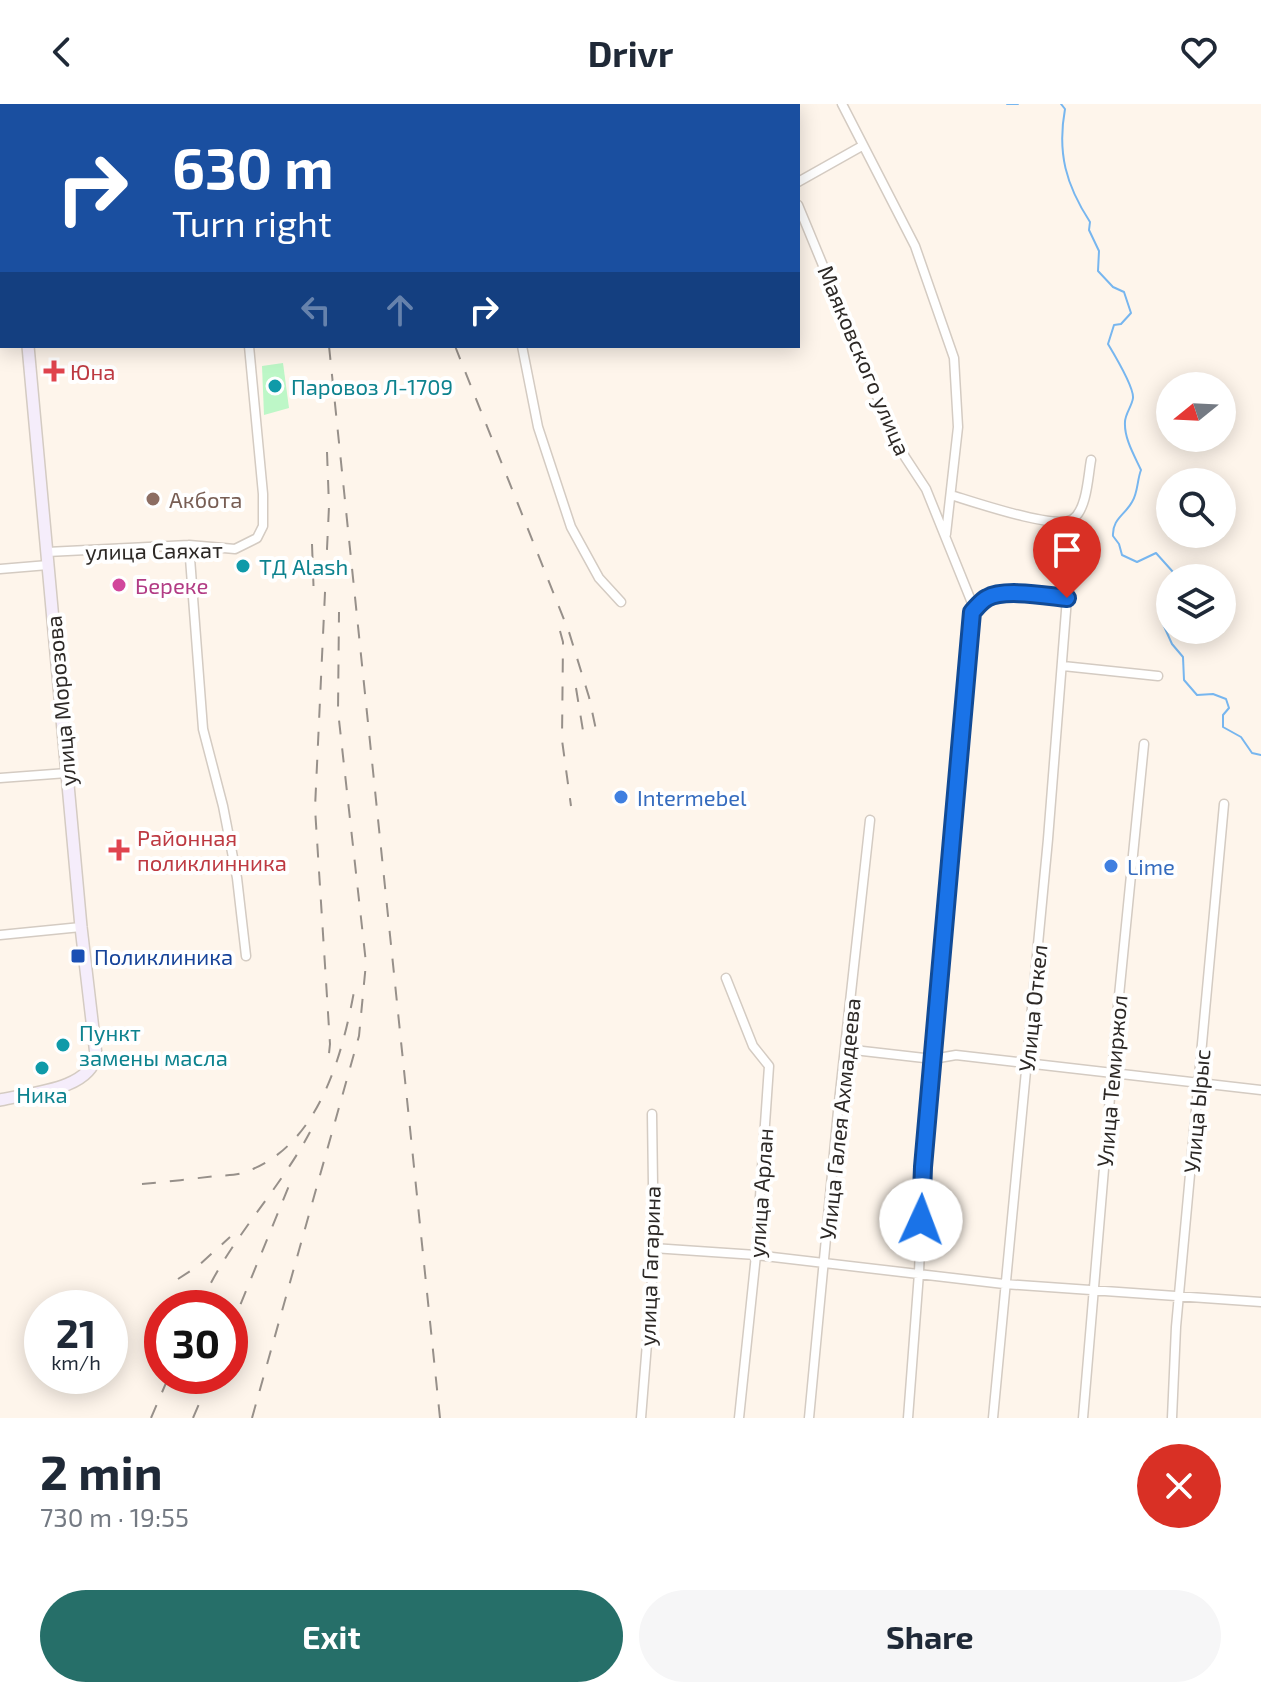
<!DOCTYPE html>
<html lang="en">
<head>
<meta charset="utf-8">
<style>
  body { margin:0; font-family:"Exo 2",sans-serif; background:#f6f6f7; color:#1f2937; height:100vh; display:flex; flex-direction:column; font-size:30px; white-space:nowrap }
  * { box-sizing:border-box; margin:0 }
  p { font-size:26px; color:#747a83 }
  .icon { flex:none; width:44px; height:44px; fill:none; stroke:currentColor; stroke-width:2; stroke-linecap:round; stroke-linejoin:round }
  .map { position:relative; height:1314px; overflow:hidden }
  .details { display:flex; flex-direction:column; background:#fff; flex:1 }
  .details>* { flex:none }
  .banner { position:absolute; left:0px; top:0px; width:800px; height:244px; box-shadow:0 4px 20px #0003; background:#1a4fa0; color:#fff; overflow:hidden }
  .needle { width:52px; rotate:252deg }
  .tools { position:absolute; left:1156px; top:268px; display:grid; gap:16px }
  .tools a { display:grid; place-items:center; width:80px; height:80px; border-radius:50%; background:#fff; box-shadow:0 4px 20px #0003; font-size:40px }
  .speed { position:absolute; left:24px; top:1186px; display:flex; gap:16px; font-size:40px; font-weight:700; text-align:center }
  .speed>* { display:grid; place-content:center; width:104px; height:104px; border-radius:50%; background:#fff; box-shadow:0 4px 20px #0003; line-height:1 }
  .speed small { font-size:20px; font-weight:400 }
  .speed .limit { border:12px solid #d22; background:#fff; color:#111 }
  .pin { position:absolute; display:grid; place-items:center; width:68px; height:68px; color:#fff; margin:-82px -34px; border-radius:50% 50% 50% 0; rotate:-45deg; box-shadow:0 0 8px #0007 }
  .pin .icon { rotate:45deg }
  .me { position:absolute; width:88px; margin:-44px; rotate:2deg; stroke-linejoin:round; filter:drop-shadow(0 0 6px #0008) }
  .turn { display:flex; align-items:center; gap:28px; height:168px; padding:0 40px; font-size:36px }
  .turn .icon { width:104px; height:104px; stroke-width:2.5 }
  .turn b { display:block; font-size:56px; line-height:68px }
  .lanes { display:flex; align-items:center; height:76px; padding:0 40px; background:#0003; justify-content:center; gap:40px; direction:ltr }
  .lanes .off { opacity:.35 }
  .round { display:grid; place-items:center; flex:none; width:84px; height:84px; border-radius:42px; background:#f6f6f7 }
  .head { display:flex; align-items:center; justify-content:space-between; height:136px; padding:0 40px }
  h1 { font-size:48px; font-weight:700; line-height:60px }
  .primary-button { display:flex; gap:16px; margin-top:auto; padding:16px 40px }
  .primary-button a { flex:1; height:92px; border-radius:48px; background:#266f69; color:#fff; font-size:32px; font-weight:700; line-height:92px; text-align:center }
  .primary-button a+a { background:#f6f6f7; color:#1f2937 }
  header { display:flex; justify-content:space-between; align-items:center; height:104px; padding:0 40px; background:#fff; font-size:36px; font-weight:700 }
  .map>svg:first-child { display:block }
  .green { fill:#bdf7c7 }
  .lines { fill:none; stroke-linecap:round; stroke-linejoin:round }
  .stream { stroke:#77b6ef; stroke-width:2 }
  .street-casing { stroke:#d4cbc2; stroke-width:11 }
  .secondary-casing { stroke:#d4cbc2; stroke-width:14 }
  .street { stroke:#fff; stroke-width:8 }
  .secondary { stroke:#f5edfb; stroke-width:11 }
  .rail { stroke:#97908a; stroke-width:2; stroke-dasharray:14 14; stroke-linecap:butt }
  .route-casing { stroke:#114b97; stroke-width:20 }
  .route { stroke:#1a73e8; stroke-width:14 }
  .health-dot { fill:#e0444e; stroke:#fff; stroke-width:3 }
  .culture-dot { fill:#0f9aa8; stroke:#fff; stroke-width:3 }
  .education-dot { fill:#8d6e63; stroke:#fff; stroke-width:3 }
  .hotel-dot { fill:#d1479c; stroke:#fff; stroke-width:3 }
  .shop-dot { fill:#3f7fe0; stroke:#fff; stroke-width:3 }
  .transit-dot { fill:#1a4fb4; stroke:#fff; stroke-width:3 }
  .labels { text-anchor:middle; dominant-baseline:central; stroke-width:8; stroke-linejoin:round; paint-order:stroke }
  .street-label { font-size:22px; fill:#2d2926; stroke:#fff }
  .health-label { font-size:22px; fill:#be3a42; stroke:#fff; text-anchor:start }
  .culture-label { font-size:22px; fill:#0d838f; stroke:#fff; text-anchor:start }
  .education-label { font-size:22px; fill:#785e54; stroke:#fff; text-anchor:start }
  .hotel-label { font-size:22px; fill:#b23c85; stroke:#fff; text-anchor:start }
  .shop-label { font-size:22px; fill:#366cbe; stroke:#fff; text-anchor:start }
  .transit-label { font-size:22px; fill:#164399; stroke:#fff; text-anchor:start }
</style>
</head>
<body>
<header><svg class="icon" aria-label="back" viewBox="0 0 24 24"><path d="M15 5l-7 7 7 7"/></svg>Drivr<svg class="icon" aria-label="heart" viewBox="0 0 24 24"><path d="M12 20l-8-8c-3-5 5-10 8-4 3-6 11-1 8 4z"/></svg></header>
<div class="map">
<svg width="1261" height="1314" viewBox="0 0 1261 1314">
  <rect width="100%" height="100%" fill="#fef5eb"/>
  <path class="green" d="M283,259L289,304L264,311L262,262Z"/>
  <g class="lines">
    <path class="stream" d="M1007,0H1018
      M1061,0L1065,5C1057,49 1066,81 1090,118L1089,126L1099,147L1098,167L1113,183L1124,188L1131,209L1121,220L1114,221L1108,240C1114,250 1134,284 1133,294C1132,302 1125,310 1125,318C1124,334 1134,351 1141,366C1137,376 1138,389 1132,398C1125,411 1112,415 1113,432L1119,440L1122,451L1137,458L1156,449L1173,468L1172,474
      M1170,479V481
      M1170,507L1163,520L1172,540L1183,553L1184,576L1197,591L1213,590L1226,595L1229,604L1223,611V623L1241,633L1252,649L1261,651"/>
    <g class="street-casing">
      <path id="street" d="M157,0V2
        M454,0L455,2
        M504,0L505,2
        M638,0L639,2
        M737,0L738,2
        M842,0L915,142L954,254L958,323L946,430
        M798,78L862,42
        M798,101L881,302L905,353L926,385L972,499L973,516L923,1063L919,1169L908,1314
        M522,242L538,323L571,423L599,474L621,498
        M951,391C971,397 1057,427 1073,415C1087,405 1088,372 1091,356
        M189,441L203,625L223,702L237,774L246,852
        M47,448L189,441L235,445L257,434L263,422V390L249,242
        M0,465L48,461
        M972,508C977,503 981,497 987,494C1004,484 1047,492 1067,494L1048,735L993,1314
        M1063,562L1158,572
        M0,674L67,669
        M0,831L81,823
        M726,874L753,942L769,962L756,1151L739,1314
        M845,945L933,955L956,951L1261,986
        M653,1144L756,1151L1004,1180L1261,1198
        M641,1314L654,1152L652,1010
        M809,1314L838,1007L870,716
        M1083,1314L1116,922L1144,640
        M1172,1314L1176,1223L1224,700"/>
    </g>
    <g class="secondary-casing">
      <path id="secondary" d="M7,0V2
        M0,996C30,989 90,986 96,951L81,823L28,242"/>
    </g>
    <use href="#street" class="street"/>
    <use href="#secondary" class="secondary"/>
    <path class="rail" d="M298,0L299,2
      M367,0V2
      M329,242L440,1314
      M455,242L569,528L589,593L598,635
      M327,348L329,402L315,704L330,940L328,959
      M312,440L314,496
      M560,527L563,538L562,636L571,702
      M576,584L585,639
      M142,1080C166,1078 191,1075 215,1072C224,1071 236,1072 245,1068C319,1043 343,950 355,882
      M178,1175L198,1162L230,1133
      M199,1204C226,1139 277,1090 310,1028
      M230,1226L293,1072
      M151,1314L169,1272
      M193,1314L211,1272
      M252,1314L359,932L366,859L338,607L339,508"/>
  </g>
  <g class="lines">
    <g class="route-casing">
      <path id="route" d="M921,1116L923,1063L972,508C977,503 981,497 987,494C1004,484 1047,492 1067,494"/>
    </g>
    <use href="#route" class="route"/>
  </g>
  <g class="health-dot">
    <path d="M50 255h8v8h8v8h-8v8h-8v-8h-8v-8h8z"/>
    <path d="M115 734h8v8h8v8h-8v8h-8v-8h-8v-8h8z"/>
  </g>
  <g class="culture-dot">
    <circle cx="275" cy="282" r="8"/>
    <circle cx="243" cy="462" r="8"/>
    <circle cx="63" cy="941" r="8"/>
    <circle cx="42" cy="964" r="8"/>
  </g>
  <circle class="education-dot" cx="153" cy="395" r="8"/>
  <circle class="hotel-dot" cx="119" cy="481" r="8"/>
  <g class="shop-dot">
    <circle cx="621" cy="693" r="8"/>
    <circle cx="1111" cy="762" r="8"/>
  </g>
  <rect class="transit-dot" x="70" y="844" width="16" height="16" rx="4"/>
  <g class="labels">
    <g class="street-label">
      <text transform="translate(865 256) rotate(67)">Маяковского улица</text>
      <text transform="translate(154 446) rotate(-1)">улица Саяхат</text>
      <text transform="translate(60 597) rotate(-95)">улица Морозова</text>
      <text transform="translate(1032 904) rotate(-84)">Улица Откел</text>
      <text transform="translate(1111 977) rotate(-85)">Улица Темиржол</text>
      <text transform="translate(1196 1007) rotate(-85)">Улица Ырыс</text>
      <text transform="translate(839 1015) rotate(-84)">Улица Галея Ахмадеева</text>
      <text transform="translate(760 1089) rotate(-86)">улица Арлан</text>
      <text transform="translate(649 1162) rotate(-88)">улица Гагарина</text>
    </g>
    <g class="health-label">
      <text x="70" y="267">Юна</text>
      <text x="137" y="733">Районная<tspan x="137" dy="25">поликлинника</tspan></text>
    </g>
    <g class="culture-label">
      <text x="291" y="282">Паровоз Л-1709</text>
      <text x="259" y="462">ТД Alash</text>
      <text x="79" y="928">Пункт<tspan x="79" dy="25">замены масла</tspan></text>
      <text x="42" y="990" text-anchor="middle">Ника</text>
    </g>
    <g class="education-label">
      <text x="169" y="395">Акбота</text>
    </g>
    <g class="hotel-label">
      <text x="135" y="481">Береке</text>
    </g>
    <g class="shop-label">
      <text x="637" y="693">Intermebel</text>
      <text x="1127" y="762">Lime</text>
    </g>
    <g class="transit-label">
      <text x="94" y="852">Поликлиника</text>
    </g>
  </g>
</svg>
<div class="tools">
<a><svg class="needle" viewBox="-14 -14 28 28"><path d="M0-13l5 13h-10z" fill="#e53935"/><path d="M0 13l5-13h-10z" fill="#747a83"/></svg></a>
<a><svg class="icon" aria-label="search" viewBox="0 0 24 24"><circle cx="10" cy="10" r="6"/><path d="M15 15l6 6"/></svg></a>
<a><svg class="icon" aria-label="layers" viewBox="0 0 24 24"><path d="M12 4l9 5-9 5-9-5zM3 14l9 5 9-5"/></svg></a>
</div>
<div class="speed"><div>21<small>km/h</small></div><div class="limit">30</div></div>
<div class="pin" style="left:1067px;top:494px;background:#d93025"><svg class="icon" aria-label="arrive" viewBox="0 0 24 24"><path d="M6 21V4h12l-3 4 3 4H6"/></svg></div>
<svg class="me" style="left:921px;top:1116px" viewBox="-20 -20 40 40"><circle r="19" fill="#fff"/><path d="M0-13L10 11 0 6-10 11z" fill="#1a73e8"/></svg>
<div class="banner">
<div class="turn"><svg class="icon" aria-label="right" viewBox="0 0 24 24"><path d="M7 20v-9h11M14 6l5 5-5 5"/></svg><div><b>630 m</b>Turn right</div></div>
<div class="lanes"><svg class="icon off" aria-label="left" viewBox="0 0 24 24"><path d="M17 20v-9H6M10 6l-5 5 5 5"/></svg><svg class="icon off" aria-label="ahead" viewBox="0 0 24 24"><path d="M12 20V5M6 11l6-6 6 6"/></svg><svg class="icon" aria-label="right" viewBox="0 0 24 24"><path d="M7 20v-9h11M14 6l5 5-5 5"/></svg></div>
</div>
</div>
<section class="details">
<div class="head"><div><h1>2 min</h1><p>730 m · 19:55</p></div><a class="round" style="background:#d93025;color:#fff"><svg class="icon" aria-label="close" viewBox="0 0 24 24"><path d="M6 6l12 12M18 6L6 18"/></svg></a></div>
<div class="primary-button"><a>Exit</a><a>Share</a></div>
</section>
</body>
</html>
